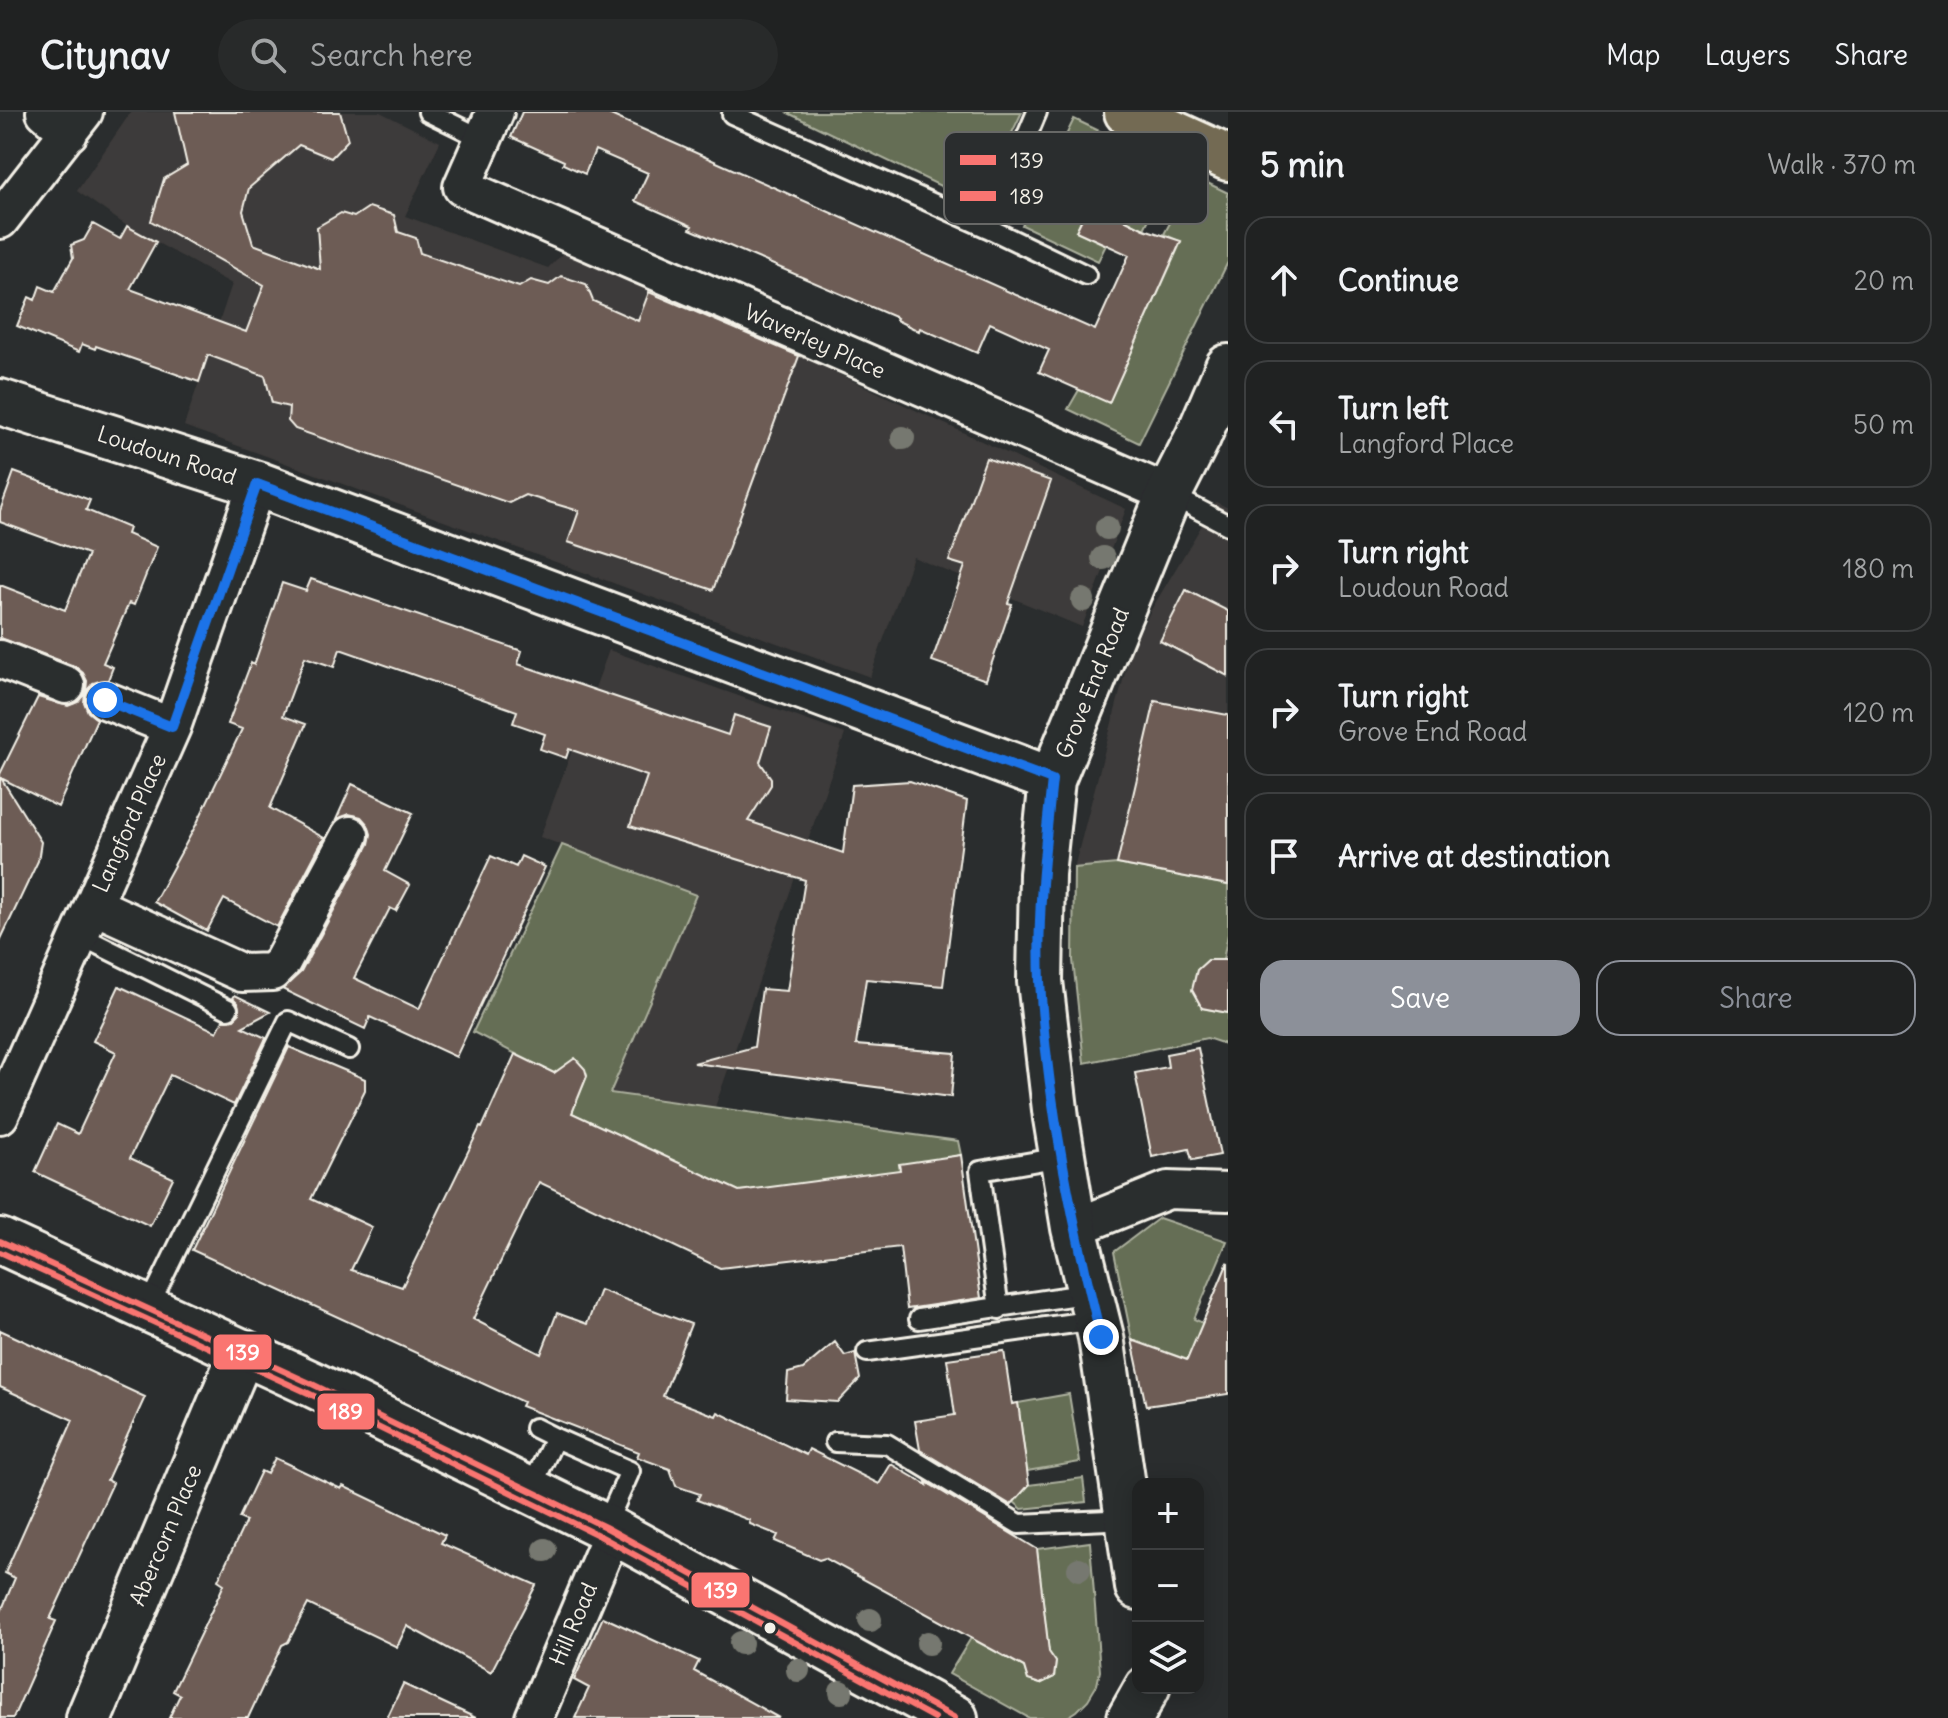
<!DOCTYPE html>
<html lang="en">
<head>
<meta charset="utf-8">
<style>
  body { margin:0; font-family:Delius,sans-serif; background:#282a2a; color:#f1f3f6 }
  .controls { position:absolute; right:24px; bottom:24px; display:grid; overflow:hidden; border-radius:16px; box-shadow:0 4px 20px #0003 }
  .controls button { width:72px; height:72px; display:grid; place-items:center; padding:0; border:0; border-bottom:2px solid #3d3f40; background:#202222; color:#f1f3f6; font:40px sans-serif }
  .stop { position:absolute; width:24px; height:24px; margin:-18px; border:6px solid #1a73e8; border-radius:50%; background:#fff }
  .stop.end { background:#1a73e8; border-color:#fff; box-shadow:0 2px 8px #0008 }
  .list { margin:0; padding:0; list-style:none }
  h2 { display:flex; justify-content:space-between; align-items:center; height:104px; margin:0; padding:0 32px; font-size:34px }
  h2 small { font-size:26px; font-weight:400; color:#a2a4a5 }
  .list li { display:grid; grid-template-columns:52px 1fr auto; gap:24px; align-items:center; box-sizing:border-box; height:128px; margin:0 16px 16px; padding:0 16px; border:2px solid #3d3f40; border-radius:24px }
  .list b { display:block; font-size:30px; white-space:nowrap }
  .list p { margin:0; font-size:26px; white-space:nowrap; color:#a2a4a5 }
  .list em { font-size:26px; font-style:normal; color:#a2a4a5 }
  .actions { display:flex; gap:16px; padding:24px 32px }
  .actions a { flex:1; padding:18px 0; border:2px solid #8c9099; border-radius:24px; text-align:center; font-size:28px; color:#8c9099 }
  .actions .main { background:#8c9099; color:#fff }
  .icon { flex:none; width:44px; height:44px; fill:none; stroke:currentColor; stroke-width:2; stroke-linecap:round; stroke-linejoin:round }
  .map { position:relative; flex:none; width:1228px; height:1606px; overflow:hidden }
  header { display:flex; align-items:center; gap:48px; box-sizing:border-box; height:112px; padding:0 40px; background:#202222; border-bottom:2px solid #3d3f40 }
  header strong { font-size:38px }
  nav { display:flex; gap:44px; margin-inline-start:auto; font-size:28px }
  .search { width:560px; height:72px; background:#282a2a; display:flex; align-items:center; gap:20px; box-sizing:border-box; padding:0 28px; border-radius:44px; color:#a2a4a5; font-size:30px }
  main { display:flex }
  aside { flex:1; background:#202222 }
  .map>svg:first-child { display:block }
  .built { fill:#3e3b3a }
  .green { fill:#656e54; stroke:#acb09e; stroke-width:2 }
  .building { fill:#6d5c55; stroke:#f4f1e8; stroke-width:2 }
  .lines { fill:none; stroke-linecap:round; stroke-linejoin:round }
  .lane-casing { stroke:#f4f1e8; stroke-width:24 }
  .street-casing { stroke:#f4f1e8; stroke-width:42 }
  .secondary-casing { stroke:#f4f1e8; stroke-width:50 }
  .highway-casing { stroke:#f4f1e8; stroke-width:50 }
  .lane { stroke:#2a2d2e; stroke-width:18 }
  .street { stroke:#2a2d2e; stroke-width:36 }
  .secondary { stroke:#2a2d2e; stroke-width:44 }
  .highway { stroke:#736b52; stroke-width:44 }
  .bus-1-casing { stroke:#2a2d2e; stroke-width:12 }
  .bus-2-casing { stroke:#2a2d2e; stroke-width:12 }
  .bus-1 { stroke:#fa7571; stroke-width:6 }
  .bus-2 { stroke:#fa7571; stroke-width:6 }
  .tree { fill:#76786f }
  .route { stroke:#1a73e8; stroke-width:10 }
  .bus-dot { fill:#f4f1e8; stroke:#2a2d2e; stroke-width:3 }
  .labels { text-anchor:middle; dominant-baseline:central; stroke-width:6; stroke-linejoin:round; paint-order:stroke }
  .street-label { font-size:22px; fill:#f4f1e8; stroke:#2a2d2e }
  .key { fill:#2a2d2e; stroke:#676866; stroke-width:2 }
  .key-label { font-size:22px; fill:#f4f1e8 }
  .line-badge { stroke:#2a2d2e; stroke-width:3 }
  .badge-label { font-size:22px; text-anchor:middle; font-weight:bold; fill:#fff }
</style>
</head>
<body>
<header>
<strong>Citynav</strong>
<div class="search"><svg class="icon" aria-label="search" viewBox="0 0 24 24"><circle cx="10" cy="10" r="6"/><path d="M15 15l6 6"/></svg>Search here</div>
<nav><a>Map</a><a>Layers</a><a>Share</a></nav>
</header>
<main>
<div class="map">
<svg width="1228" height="1606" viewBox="0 0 1228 1606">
  <rect width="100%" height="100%" fill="#2a2d2e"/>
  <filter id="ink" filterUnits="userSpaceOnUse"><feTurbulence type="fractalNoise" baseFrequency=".0125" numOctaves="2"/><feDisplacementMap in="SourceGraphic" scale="16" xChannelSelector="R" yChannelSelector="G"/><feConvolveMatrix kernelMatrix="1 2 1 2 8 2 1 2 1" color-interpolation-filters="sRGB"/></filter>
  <g filter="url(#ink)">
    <!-- built -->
    <path class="built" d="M131,0h249l60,30 -35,74 143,52 16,-16 236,104 326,153 -44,118 -169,-70 -43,120 -686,-251 48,-142 -105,-58 -50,-35z
      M1216,390l12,6v537l-21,-7 -123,25 -11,-103 1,-92 57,-218 20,-40z
      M609,538l236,84 -130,373 -105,-14 86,-198 -156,-58z"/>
    <!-- green -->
    <path class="green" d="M786,0h236l-44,92z
      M1074,7l101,48 -31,62 -55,-27 -13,29 30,14 -8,16 -76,-36z
      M1195,65l33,16v69l-89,181 -71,-34 11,-19 30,12 72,-160 -17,-8z
      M562,733l134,50 -86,198 348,48 3,14 -60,19 -162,17 -167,-78 15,-37 -8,-13 -20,13 -86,-44z
      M1117,752l111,21v49l-5,26h-15l-11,10 -5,20 10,18 26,5v32l-21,-7 -123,25 -11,-103 1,-92z
      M1159,1106l68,23 -33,78 34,16 -1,39 -95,-34 -18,-88z
      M1069,1282l11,68 -53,9 -9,-68z
      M1083,1366l3,24 -64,7 -8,-7 15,-17z
      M1090,1430l10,129 -3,14 -9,15 -11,11 -11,7h-37l-80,-44 22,-36 53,29 4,13 12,4 14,-7 2,-15 -7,-10 -12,-103z"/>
    <!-- building -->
    <path class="building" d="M175,0h165l8,28 -17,18 -32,-13 -50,43 -6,23 10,33 67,25 -3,-42 24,-14 13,4 15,-10 25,8 4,17 18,6 4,15 99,34 12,-7 18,5 12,-9 25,8 7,17 45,20 11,-29 150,64 -86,234 -145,-48 11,-31 -54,-16 -16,8 -214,-74 -7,-8 1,-14 -17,-4 -7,-27 -57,-21 -9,27 -103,-36 -1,3 -13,-5 -3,8 -62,-26 12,-29 6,3 5,-14 14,6 19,-34 -2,-13 13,-5 9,-16 27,15 7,-13 29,16 -26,47 116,43 18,-47 -113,-64 13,-42 23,-14z
      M522,0h82l491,218 34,-75 -53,-24 14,-29 54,27 37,12 -72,162 -70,-31 10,-22 -59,-27 -13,30 -57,-25 -1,3 -23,-11 1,-2 -207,-89 2,-3 -57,-25 13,-28 -53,-23 -10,24 -22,-10 1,-3 -53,-24z
      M986,346l65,23 -43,122 4,1 -26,76 -54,-19 33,-95 -16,-5z
      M14,360l76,28 -4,10 43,18 -2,6 30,13 -23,58 -5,-2 -26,60 10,4 -5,13 -15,3 -7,9 1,-11 -4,-8 -9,-7 -74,-28v-53l65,25 23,-56 -88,-32v-11z
      M311,467l211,72 -4,13 210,71 6,-20 37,12 -11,35 11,16v7l-23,36 95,32 9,-68 58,-4 57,20 -24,185 -77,-7 -10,66 99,8 -4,44 -257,-34 60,-16 8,-58 25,2 18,-111 -175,-54 17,-50 -78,-27 -3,9 -26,-9 5,-15 -32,-11 4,-12 -177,-62 -6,18 -29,-10 -22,59 23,8 -36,84 54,30 -47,89 -53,-28 -17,32 -53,-29 42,-77 46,-96 -14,-5 23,-61 3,2 28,-82 24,8z
      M1186,478l42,21v65l-68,-35z
      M85,581l-1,9 4,10 9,7 -39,88 -57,-29 40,64 -3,19 -38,80v-167l38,-77 30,9 10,-4z
      M1155,589l73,14v170l-111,-21z
      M352,672l61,29 -28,58 25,14 -14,26 -6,-3 -36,70 65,31 72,-153 25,11 5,-11 24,11 -89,190 -86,-40 -5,12 -83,-40 19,-17 68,-128 2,-10 -3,-9 -7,-8 -12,-3 -14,8z
      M1208,848h20v53l-26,-5 -10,-18 5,-20z
      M119,874l98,46 6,-12 11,-1 5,-5 -1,-11 -5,-5 2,-3 35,17 -28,15 24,11 -32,67 -64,-30 -40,83 43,20 -23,48 -115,-54 22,-48 21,10 38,-82 -23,-11z
      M289,935l76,32v11l-54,109 61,28 -21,43 51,17 78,-160 2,1 33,-74 39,19 21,-15 10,11 2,7 -15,37 167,78 161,-21 -1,-6 62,-9 20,143 -74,11 -7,-62 -180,21 -181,-86 -66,137 68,35 16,-41 30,11 13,-34 91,34 -28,72 53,20 2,-4 88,43 3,-6 70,35 12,-20 36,21 -1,-3 111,67 12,103 7,10 -2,15 -14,7 -12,-4 -4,-13 -199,-109 -6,2 -44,-19 3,-6 -28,-11 -1,-4 -52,-20 3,-6 -24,-8 -6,-17 -33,-12 2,-5 -118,-46 2,-4 -331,-152z
      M1198,936l22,107 -28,5 -3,-11 -37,8 -17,-84 33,-6 -2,-13z
      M1228,1150v132l-82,12 -14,-66 55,20z
      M0,1218l145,67 -38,83 6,3 -63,136 6,2 -43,97h-13v-104l15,-36 -10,-5 68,-153 -73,-33z
      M835,1230l10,14 10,-3 5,26 -22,23 -52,-3 2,-26 15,-4z
      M1004,1239l8,53 6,-1 11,82 -18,20 -91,-55 -5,-29 40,-6 -8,-56z
      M275,1346l66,31 2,-3 102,49 -4,8 95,42 -45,87 -84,-46 -10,21 -89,-43 -20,38 -6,3 -34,73h-79l11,-23 -7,-4 47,-98 4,-9 -6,-4 28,-59 -7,-3 22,-47 6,3z
      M603,1505l96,44 -5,10 85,47h-204l14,-30 -15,-8z
      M403,1572l73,34h-89z"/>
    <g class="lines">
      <!-- lane casing -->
      <g class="lane-casing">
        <path id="lane" d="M428,0l55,27
          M733,0l-1,2 256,114 49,-116
          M988,116l98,47
          M1169,382l59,31
          M79,823l149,74
          M148,1196l140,-287 61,28
          M999,1197l-19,-138 81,-14
          M919,1207l171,-26
          M867,1240l229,-32
          M535,1316l20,10
          M835,1330l52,2 132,80 111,-5
          M530,1378l25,-52 75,33 -25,56"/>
      </g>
      <!-- street casing -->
      <g class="street-casing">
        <path id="street" d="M45,0l24,21
          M495,0l-33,75 707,307
          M0,108l84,-108
          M0,547l66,26
          M105,588l67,27
          M93,793l149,68 30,-1 10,-10 68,-127
          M0,1003l172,-388 85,-243
          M1074,1116l94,-38 60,2
          M534,1606l79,-187"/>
      </g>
      <!-- secondary casing -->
      <g class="secondary-casing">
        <path id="secondary" d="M0,290l257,82 795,296
          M0,1129l312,143 293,143 350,191
          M1138,1475l-37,-250 -27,-109 -18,-110 -16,-137 2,-107 10,-94 117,-286 29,-57 30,-70
          M89,1606l153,-366
          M1130,1606l17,-30"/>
      </g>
      <!-- highway casing -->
      <g class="highway-casing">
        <path id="highway" d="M1127,0l101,46"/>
      </g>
      <!-- lane -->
      <use href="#lane" class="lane"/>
      <!-- street -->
      <use href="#street" class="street"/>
      <!-- secondary -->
      <use href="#secondary" class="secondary"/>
      <!-- highway -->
      <use href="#highway" class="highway"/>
      <!-- bus-1 casing -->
      <g class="bus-1-casing">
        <path id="bus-1" d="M0,1129l312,143 293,143 350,191"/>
      </g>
      <!-- bus-2 casing -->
      <g class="bus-2-casing">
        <path id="bus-2" d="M0,1140l308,141 292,143 334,182"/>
      </g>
      <!-- bus-1 -->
      <use href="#bus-1" class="bus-1"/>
      <!-- bus-2 -->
      <use href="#bus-2" class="bus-2"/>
    </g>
    <!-- trees -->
    <g class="tree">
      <circle cx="903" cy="326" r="12"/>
      <circle cx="1107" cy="416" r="12"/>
      <circle cx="1103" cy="446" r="12"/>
      <circle cx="1083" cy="488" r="12"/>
      <circle cx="545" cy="1438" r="12"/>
      <circle cx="1079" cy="1457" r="12"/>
      <circle cx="870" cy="1508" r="12"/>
      <circle cx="741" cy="1531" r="12"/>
      <circle cx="928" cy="1531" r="12"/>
      <circle cx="798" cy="1558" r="12"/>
      <circle cx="841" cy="1580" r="12"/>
    </g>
  </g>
  <g class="lines" filter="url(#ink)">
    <!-- route -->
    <path class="route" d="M105,588l67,27 85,-243 795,296c-7,67 -15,134 -12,201 7,121 32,240 61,356"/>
  </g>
  <!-- markers -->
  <circle class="bus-dot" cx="770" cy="1516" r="7"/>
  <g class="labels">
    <!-- street labels -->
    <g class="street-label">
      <text transform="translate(815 229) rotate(24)">Waverley Place</text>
      <text transform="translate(167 343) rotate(18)">Loudoun Road</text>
      <text transform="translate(1092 571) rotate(-68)">Grove End Road</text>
      <text transform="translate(129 711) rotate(-66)">Langford Place</text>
      <text transform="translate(165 1423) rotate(-67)">Abercorn Place</text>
      <text transform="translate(573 1512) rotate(-67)">Hill Road</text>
    </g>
  </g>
  <!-- legend -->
  <rect x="944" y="20" width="264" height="92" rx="12" class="key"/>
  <rect x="960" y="43" width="36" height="10" fill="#fa7571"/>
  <rect x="960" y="79" width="36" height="10" fill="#fa7571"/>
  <g class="key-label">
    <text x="1010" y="56">139</text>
    <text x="1010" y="92">189</text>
  </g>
  <g class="line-badge">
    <rect x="212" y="1221" width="61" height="38" rx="8" fill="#fa7571"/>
    <rect x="316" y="1280" width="60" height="39" rx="8" fill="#fa7571"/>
    <rect x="690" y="1459" width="61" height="38" rx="8" fill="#fa7571"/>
  </g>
  <g class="badge-label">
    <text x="243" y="1248">139</text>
    <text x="346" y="1307">189</text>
    <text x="721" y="1486">139</text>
  </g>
</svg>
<div class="controls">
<button>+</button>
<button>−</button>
<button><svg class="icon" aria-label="layers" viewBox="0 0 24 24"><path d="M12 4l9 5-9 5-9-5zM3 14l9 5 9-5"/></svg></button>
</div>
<div class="stop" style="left:105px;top:588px"></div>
<div class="stop end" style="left:1101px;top:1225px"></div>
</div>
<aside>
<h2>5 min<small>Walk · 370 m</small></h2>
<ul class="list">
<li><svg class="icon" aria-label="ahead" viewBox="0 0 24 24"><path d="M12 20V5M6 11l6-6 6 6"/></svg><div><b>Continue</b></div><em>20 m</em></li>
<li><svg class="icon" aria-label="left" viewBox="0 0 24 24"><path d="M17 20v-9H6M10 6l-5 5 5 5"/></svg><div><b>Turn left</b><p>Langford Place</p></div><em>50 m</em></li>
<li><svg class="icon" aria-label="right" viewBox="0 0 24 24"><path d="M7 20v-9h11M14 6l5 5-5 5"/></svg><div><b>Turn right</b><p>Loudoun Road</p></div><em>180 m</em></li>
<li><svg class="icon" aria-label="right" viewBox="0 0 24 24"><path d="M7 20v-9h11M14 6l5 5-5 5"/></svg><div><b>Turn right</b><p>Grove End Road</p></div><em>120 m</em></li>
<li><svg class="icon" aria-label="arrive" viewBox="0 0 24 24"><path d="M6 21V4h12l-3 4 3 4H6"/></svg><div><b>Arrive at destination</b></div></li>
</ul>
<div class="actions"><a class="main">Save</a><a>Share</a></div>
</aside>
</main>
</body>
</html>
